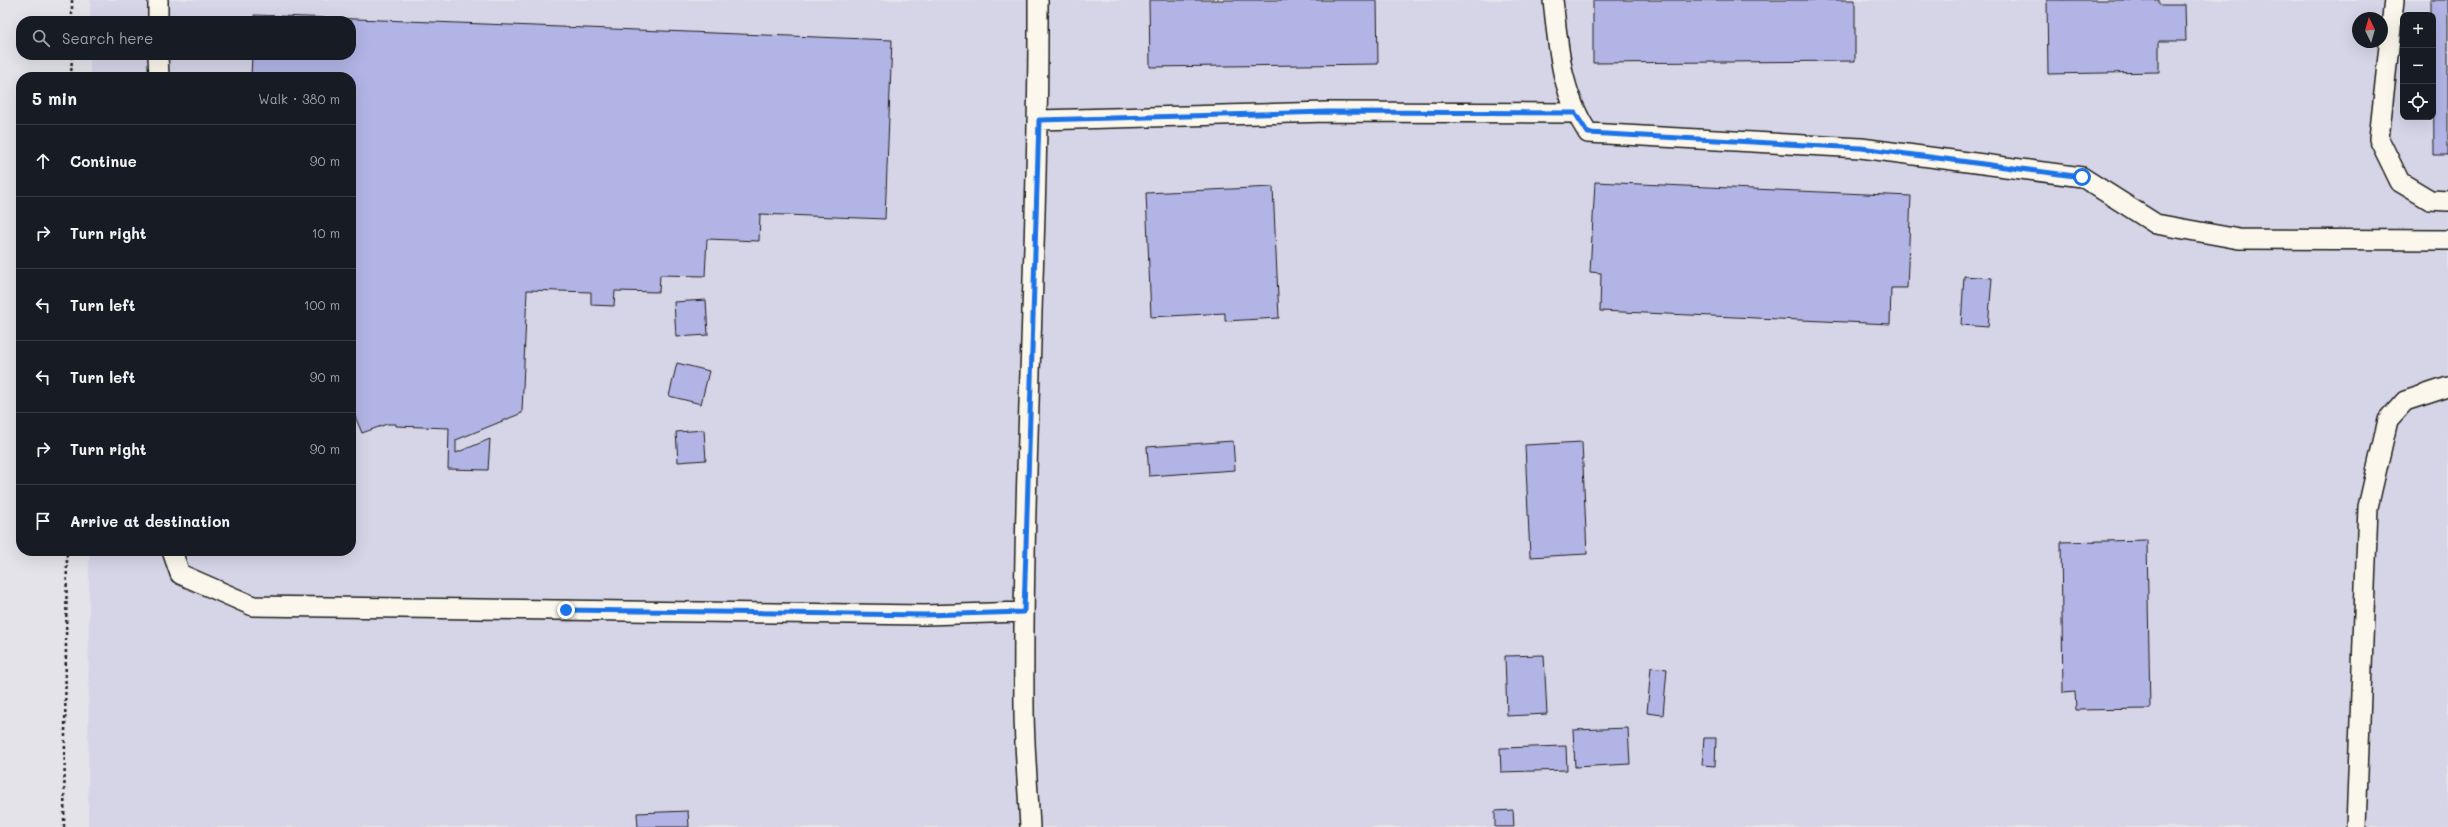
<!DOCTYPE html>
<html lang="en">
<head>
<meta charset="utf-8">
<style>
  body { margin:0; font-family:Mali,sans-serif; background:#242831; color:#f1f3f6 }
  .controls { position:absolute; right:12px; top:12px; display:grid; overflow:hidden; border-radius:8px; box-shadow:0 4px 16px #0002 }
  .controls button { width:36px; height:36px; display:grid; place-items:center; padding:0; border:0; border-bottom:1px solid #363941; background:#171b24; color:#f1f3f6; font:20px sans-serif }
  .compass { position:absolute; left:2352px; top:12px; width:36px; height:36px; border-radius:50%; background:#171b24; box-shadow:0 4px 16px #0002; rotate:355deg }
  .stop { position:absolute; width:12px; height:12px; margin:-9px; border:3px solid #1a73e8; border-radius:50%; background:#fff }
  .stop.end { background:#1a73e8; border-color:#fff; box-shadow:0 1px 4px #0008 }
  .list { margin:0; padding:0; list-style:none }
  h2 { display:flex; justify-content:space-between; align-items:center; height:52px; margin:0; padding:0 16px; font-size:17px }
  h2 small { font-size:13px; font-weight:400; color:#9ea1a6 }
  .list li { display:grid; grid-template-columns:26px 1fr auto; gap:12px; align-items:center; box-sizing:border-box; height:72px; padding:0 16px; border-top:1px solid #363941 }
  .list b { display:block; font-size:15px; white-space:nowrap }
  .list em { font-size:13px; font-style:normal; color:#9ea1a6 }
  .icon { flex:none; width:22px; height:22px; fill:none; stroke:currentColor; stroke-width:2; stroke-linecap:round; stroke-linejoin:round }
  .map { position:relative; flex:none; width:2448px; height:827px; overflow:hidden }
  .search { position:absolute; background:#171b24; box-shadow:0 4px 16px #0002; left:16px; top:16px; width:340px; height:44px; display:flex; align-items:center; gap:10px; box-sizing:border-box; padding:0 14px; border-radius:16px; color:#9ea1a6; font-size:15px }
  .panel { position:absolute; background:#171b24; box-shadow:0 4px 16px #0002; left:16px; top:72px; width:340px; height:484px; border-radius:16px }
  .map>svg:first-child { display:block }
  .built { fill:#d6d5e8; fill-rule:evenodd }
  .building { fill:#b2b4e5; stroke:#1c1c1c }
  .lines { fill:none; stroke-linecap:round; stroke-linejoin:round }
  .lane-casing { stroke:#1c1c1c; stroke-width:22 }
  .path { stroke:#1c1c1c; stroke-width:2.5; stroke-dasharray:3 3; stroke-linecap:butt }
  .lane { stroke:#fbf7ec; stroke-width:19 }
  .route { stroke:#1a73e8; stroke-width:5 }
</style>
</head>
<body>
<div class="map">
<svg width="2448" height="827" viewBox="0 0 2448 827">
  <rect width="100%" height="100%" fill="#e5e3ea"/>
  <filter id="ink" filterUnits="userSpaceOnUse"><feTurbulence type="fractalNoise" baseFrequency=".025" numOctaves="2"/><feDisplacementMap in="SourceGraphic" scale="8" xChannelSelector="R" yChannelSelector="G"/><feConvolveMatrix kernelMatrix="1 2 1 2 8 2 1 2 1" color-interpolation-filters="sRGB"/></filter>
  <g filter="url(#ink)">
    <!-- built -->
    <path class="built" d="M90,0h2358v827h-2360l1,-276h262v-474h-261v-22h261v-34h-261zM2403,15h30v102h-30zM2358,18h24v24h-24z"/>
    <!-- building -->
    <path class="building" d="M1149,0h228l1,64 -228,3z
      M1593,0h262v61l-262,2z
      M2047,0h112v5h26l1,36h-27v31l-111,2z
      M2430,0h18v155h-14l-1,-140h-3z
      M254,15l638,25 -7,179 -125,-5 -1,27 -52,-2 -2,37 -45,-1 -1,17 -44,-1 -1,15 -23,-1v-13l-64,-2 -5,123 -66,27v13l34,-14 -2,31 -40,-1 1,-41 -53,-2v-2h-9l-25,9 -11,-26v-330h-100l1,-22h99v-34h-97z
      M1595,182l316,14 -4,92h-16l-1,36 -290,-13 1,-38 -11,-1z
      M1273,187l6,131 -54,3v-8l-74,4 -5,-124z
      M1964,276l28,2 -4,49 -27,-2z
      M706,300l2,35 -32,2 -2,-35z
      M677,363l32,8 -8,33 -32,-8z
      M704,430l2,30 -28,2 -2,-30z
      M1233,441l2,29 -86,6 -2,-29z
      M1582,442l5,112 -57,3 -5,-112z
      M2147,540l3,169 -74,1 -1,-18 -12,1 -2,-151z
      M1544,655l3,59 -40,2 -2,-60z
      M1651,667l16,2 -4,46 -16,-2z
      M1628,728l2,36 -55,3 -2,-37z
      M1704,738h12l-1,28 -13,-1z
      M1566,746l1,24 -66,2 -1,-24z
      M1513,810l1,17h-19v-16z
      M688,811l1,16h-51l-1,-14z"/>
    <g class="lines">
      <!-- lane casing -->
      <g class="lane-casing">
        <path id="lane" d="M158,0v21
          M1553,0c6,50 7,90 35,133l273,15 221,29 74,47 83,15 209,1
          M2394,0l-15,139 21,43 30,18 18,1
          M158,55l1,22
          M1039,120l288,-8 248,1
          M172,551l8,23 73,32 672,9 99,-3
          M1030,827c-2,-40 -6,-80 -6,-120 -2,-236 15,-471 14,-707
          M2356,827l12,-320 20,-87 17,-19 43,-14"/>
      </g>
      <!-- path -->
      <path class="path" d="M72,21v-21
        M71,77l1,-22
        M64,827l3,-276"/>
      <!-- lane -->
      <use href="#lane" class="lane"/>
    </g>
  </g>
  <g class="lines" filter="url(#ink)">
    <!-- route -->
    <path class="route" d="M566,610l359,5 99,-3 15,-492 288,-8 248,1 13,20 273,15 221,29"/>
  </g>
</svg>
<div class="controls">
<button>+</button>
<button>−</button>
<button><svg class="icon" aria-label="locate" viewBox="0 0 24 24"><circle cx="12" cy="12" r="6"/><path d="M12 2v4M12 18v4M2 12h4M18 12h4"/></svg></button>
</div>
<svg class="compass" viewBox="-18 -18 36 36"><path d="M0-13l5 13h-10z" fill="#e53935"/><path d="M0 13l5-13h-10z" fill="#9ea1a6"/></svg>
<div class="stop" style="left:2082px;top:177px"></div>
<div class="stop end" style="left:566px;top:610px"></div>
<div class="search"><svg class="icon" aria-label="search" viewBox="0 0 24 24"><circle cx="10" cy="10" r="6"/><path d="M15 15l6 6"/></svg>Search here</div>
<section class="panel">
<h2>5 min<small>Walk · 380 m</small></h2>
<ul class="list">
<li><svg class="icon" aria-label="ahead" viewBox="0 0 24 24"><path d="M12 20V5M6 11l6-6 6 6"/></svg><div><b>Continue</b></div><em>90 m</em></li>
<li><svg class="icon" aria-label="right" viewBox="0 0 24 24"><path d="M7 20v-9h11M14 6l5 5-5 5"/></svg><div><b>Turn right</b></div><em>10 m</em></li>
<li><svg class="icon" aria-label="left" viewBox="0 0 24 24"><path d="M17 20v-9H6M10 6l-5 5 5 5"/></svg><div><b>Turn left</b></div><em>100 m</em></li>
<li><svg class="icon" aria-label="left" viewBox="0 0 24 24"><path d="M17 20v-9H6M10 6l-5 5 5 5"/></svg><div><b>Turn left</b></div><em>90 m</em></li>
<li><svg class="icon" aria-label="right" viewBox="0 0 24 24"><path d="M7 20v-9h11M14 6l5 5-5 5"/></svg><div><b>Turn right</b></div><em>90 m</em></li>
<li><svg class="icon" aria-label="arrive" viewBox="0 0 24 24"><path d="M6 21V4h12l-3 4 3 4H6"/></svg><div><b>Arrive at destination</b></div></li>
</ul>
</section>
</div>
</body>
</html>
